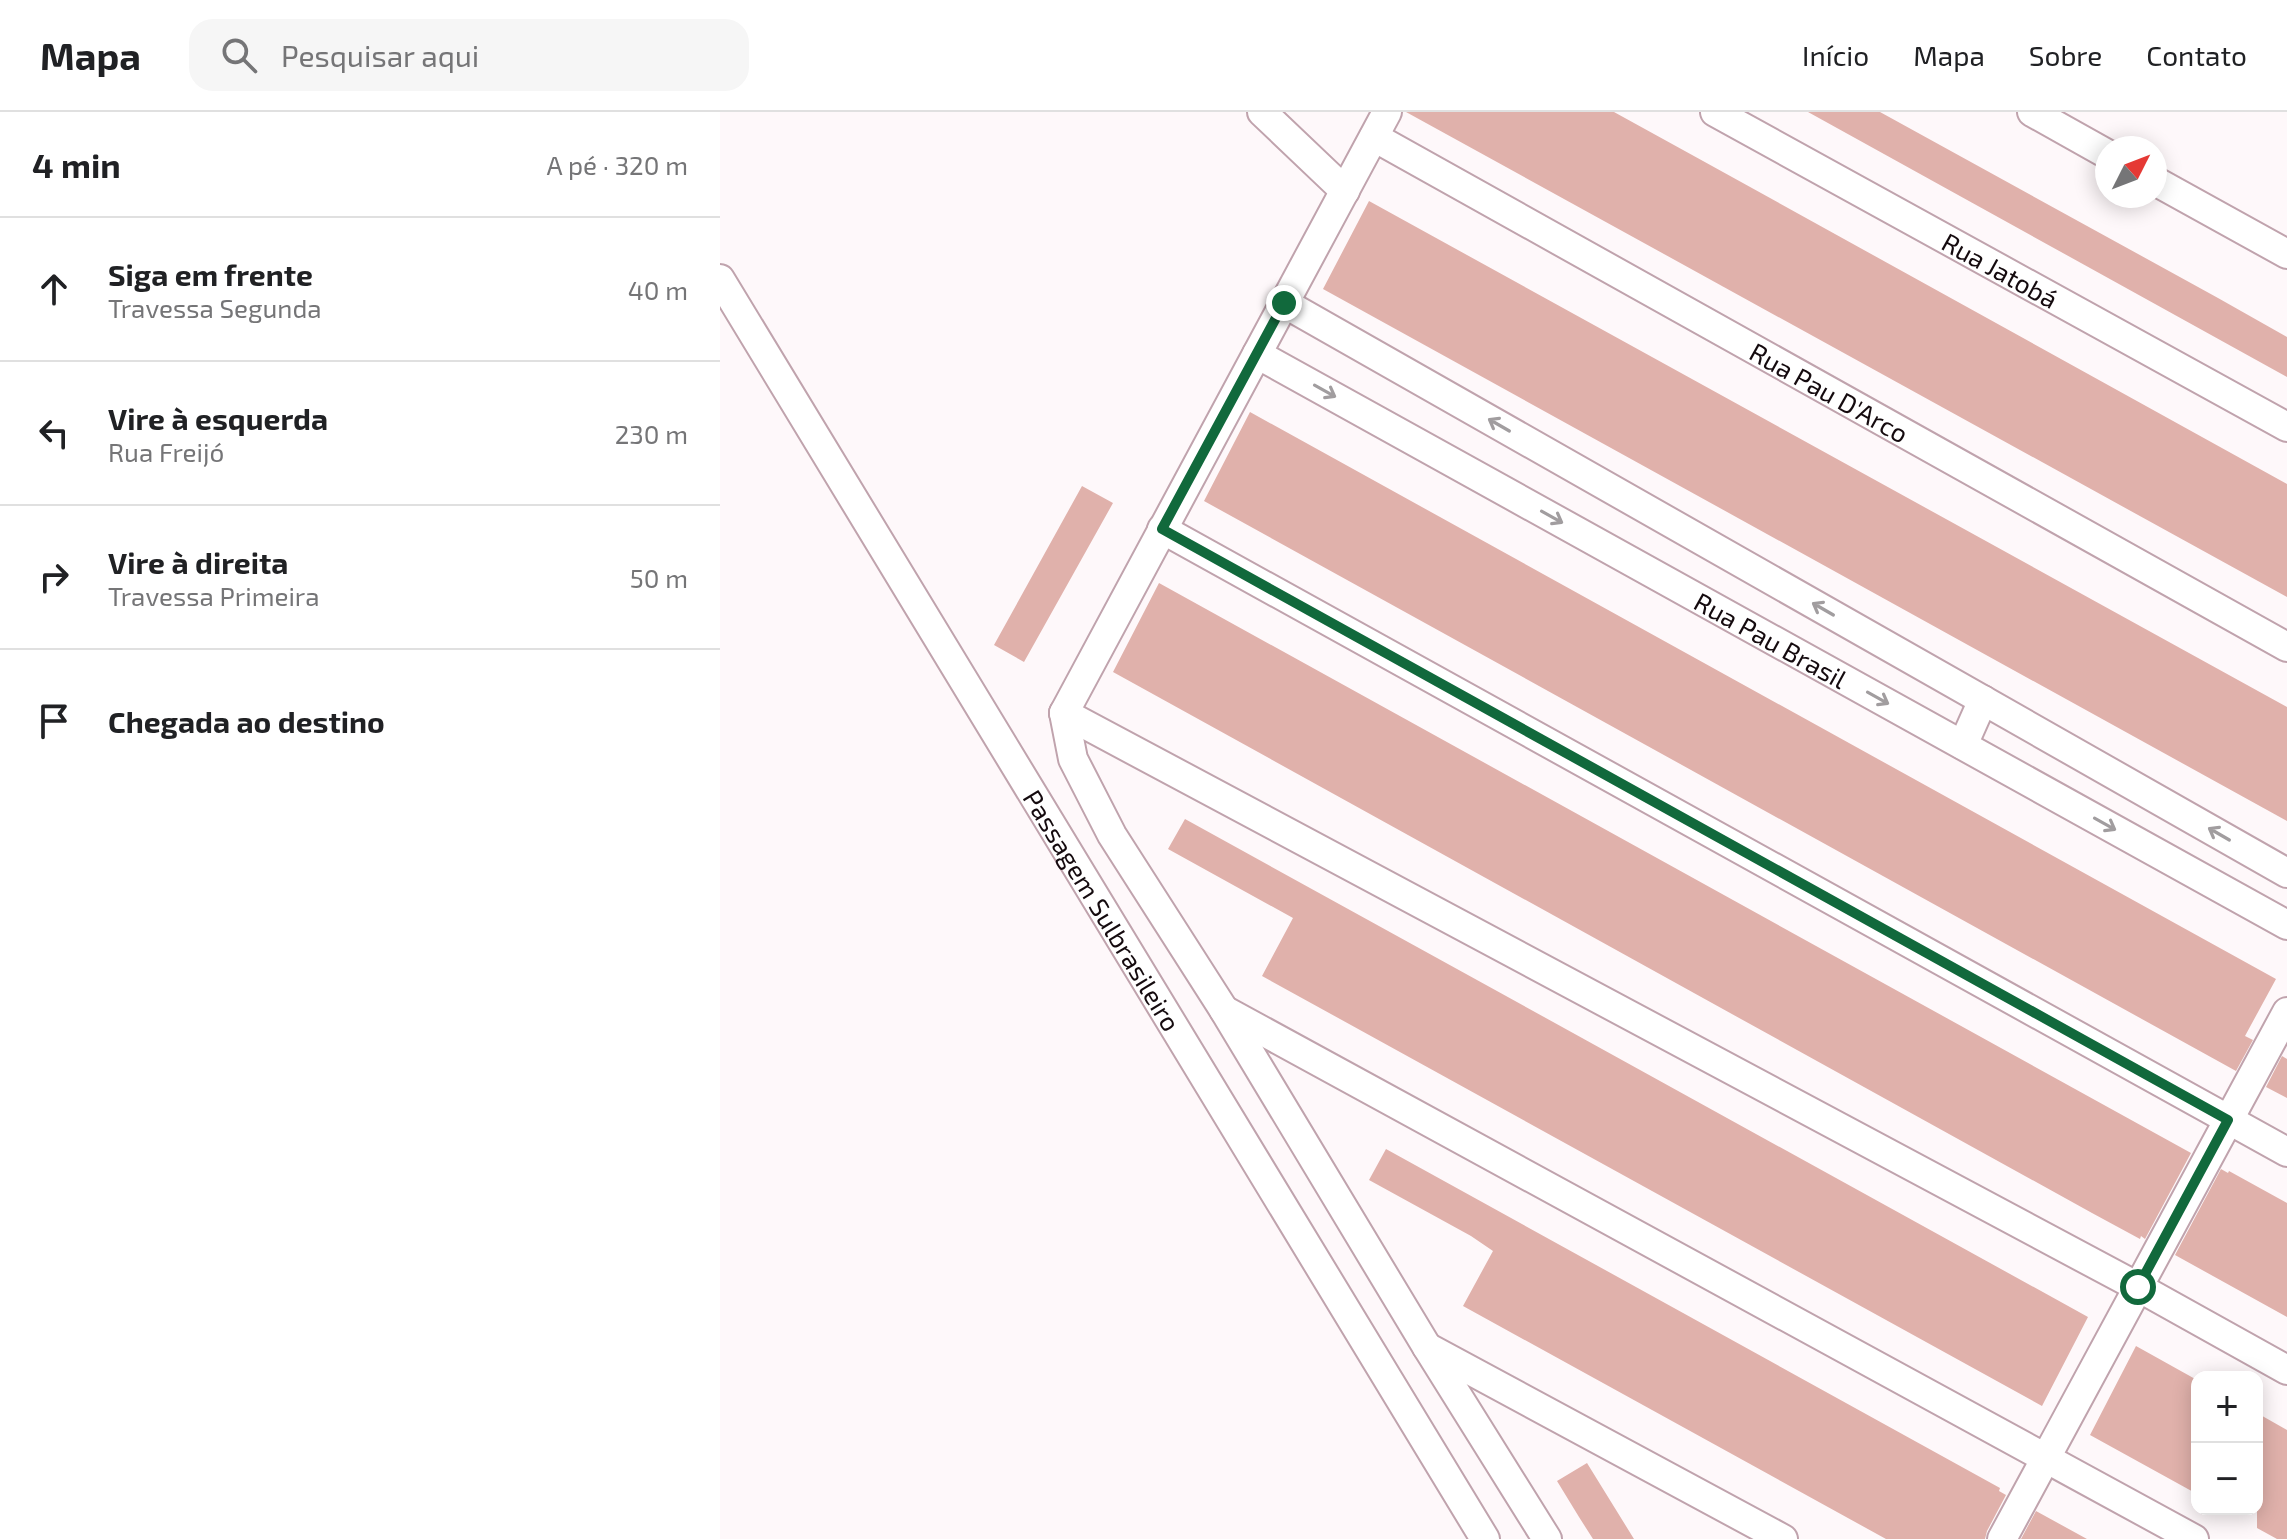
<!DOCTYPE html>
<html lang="pt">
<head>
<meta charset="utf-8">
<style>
  body { margin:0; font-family:"Exo 2",sans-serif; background:#f6f6f6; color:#202124 }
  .controls { position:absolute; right:24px; bottom:24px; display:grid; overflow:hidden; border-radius:16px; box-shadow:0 4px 20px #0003 }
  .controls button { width:72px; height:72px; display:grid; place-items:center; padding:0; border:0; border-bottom:2px solid #e0e0e0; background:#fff; color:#202124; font:40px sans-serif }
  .compass { position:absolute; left:1375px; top:24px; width:72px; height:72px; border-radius:50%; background:#fff; box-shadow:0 4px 20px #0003; rotate:48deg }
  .stop { position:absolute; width:24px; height:24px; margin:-18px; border:6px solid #11693c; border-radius:50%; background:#fff }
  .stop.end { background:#11693c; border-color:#fff; box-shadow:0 2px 8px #0008 }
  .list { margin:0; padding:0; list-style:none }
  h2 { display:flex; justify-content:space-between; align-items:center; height:104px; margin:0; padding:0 32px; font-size:34px }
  h2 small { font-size:26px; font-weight:400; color:#757577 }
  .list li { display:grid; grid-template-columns:52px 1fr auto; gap:24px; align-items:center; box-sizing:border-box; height:144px; padding:0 32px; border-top:2px solid #e0e0e0 }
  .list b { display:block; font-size:30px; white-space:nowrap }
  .list p { margin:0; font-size:26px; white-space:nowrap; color:#757577 }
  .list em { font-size:26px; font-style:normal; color:#757577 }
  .icon { flex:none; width:44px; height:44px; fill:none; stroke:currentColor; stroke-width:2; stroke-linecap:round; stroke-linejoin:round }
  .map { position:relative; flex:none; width:1567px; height:1427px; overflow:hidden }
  header { display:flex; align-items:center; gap:48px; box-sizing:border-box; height:112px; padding:0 40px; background:#fff; border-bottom:2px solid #e0e0e0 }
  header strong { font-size:38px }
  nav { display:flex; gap:44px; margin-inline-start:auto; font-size:28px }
  .search { width:560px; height:72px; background:#f6f6f6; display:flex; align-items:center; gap:20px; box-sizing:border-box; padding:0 28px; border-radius:24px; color:#757577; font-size:30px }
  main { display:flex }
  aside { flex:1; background:#fff }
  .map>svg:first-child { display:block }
  .building { fill:#e0b1ab }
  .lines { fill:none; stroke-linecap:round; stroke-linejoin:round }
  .minor-casing { stroke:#c0a3ad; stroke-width:32 }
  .minor { stroke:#fff; stroke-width:28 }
  .oneway { stroke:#a19d9f }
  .route { stroke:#11693c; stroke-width:10 }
  .labels { text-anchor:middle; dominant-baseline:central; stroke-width:6; stroke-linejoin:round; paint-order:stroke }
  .street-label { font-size:26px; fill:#140a0e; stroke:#fef8fa }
</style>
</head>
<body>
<header>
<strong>Mapa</strong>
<div class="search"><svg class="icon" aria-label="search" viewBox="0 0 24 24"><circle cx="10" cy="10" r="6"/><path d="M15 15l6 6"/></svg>Pesquisar aqui</div>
<nav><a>Início</a><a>Mapa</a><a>Sobre</a><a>Contato</a></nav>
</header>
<main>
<aside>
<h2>4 min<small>A pé · 320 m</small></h2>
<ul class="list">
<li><svg class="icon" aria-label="ahead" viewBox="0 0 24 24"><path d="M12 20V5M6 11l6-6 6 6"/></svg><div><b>Siga em frente</b><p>Travessa Segunda</p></div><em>40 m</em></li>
<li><svg class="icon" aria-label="left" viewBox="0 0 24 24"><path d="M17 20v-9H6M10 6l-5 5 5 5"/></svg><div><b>Vire à esquerda</b><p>Rua Freijó</p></div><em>230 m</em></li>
<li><svg class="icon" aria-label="right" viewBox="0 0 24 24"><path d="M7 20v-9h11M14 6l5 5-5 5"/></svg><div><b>Vire à direita</b><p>Travessa Primeira</p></div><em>50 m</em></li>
<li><svg class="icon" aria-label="arrive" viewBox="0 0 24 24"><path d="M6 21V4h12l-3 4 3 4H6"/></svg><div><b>Chegada ao destino</b></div></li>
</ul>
</aside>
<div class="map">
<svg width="1567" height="1427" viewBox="0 0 1567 1427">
  <rect width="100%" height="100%" fill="#fef8fa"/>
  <!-- building -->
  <path class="building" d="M686,0h208l89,49 584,323v113z
    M1088,0h72l338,186 69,39v40z
    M649,89l918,506v114l-964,-532z
    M530,300l1026,567 -31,57 8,4 -17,31 -1032,-570z
    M362,374l31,17 -89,159 -30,-17z
    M439,471l1032,570 -46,86 -4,-3 -1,3 -48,-26 -979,-541z
    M465,707l903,498 -46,89 -780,-430 31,-58 -125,-69z
    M1562,944l5,3v39l-21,-11z
    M666,1037l614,339 -1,3 7,4 -19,36 -2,8h-99l-423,-233 30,-55 -22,-15 -102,-56z
    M1501,1057l7,4 1,-2 58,32v114l-112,-62z
    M1416,1234l61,34v114l-107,-59z
    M1537,1301l30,17v109h-10l-20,-11z
    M867,1351l47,76h-41l-14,-22 -22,-36z
    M1316,1399l51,28h-66z"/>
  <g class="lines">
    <!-- minor casing -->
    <g class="minor-casing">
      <g id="minor">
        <path d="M542,0l83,79"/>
        <path id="s1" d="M995,0l572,315"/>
        <path d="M1312,0l75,42"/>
        <path id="s2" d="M654,25l913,510"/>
        <path d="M1435,69l132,73"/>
        <path id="s3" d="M0,167l765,1260"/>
        <path d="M564,191l1003,570"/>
        <path id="s4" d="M537,242l1030,571"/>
        <path d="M442,417l1125,623"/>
        <path d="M344,601l1074,574 149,83"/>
        <path d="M344,601l9,46 39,76 112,175 203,337 120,192"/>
        <path d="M344,601l323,-601"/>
        <path d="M1243,633l20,-45"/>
        <path d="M504,898l970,529"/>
        <path d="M707,1235l356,192"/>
        <path d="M1282,1427l285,-527"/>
      </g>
    </g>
    <!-- minor -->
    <use href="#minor" class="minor"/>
  </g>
  <!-- one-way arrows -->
  <defs><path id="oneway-shaft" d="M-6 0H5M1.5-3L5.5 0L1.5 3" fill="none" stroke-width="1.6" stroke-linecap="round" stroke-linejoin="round" transform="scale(2)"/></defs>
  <g class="oneway">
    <use href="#oneway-shaft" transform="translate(605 279) rotate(29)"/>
    <use href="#oneway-shaft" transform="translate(779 313) rotate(-150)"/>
    <use href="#oneway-shaft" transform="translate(832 405) rotate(29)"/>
    <use href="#oneway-shaft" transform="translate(1103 497) rotate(-150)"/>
    <use href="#oneway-shaft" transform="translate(1158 586) rotate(29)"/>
    <use href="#oneway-shaft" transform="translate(1385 712) rotate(29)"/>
    <use href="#oneway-shaft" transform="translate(1499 722) rotate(-150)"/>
  </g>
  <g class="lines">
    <!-- route -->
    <path class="route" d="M564,191l-122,226 1066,591 -90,167"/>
  </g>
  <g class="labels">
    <!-- street labels -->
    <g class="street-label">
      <text stroke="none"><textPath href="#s1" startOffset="326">Rua Jatobá</textPath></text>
      <text stroke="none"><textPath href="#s2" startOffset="522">Rua Pau D'Arco</textPath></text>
      <text stroke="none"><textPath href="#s4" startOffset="588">Rua Pau Brasil</textPath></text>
      <text stroke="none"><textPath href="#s3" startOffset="738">Passagem Sulbrasileiro</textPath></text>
    </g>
  </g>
</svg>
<div class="controls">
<button>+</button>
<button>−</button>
</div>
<svg class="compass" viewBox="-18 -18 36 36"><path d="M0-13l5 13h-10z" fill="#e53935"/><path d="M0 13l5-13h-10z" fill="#757577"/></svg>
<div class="stop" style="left:1418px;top:1175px"></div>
<div class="stop end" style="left:564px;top:191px"></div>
</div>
</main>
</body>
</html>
